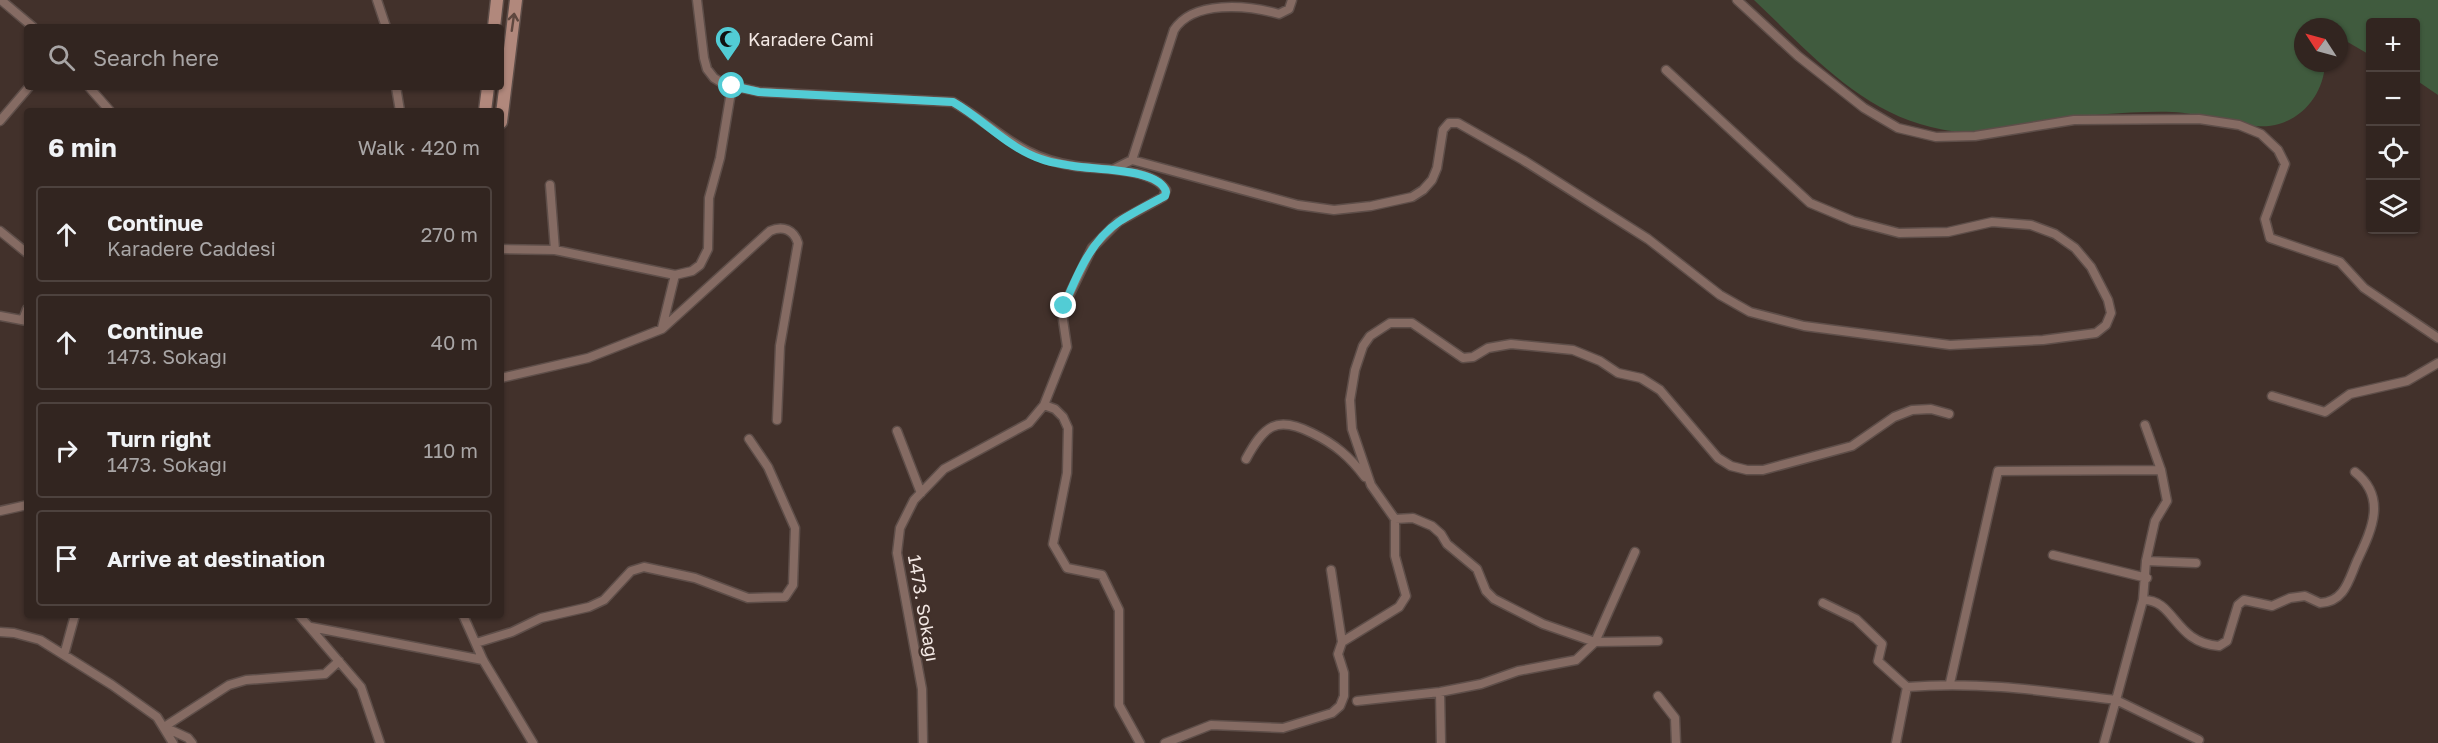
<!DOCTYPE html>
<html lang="en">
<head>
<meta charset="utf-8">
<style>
  body { margin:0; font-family:"Golos Text",sans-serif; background:#3d312d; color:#f1f3f6 }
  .controls { position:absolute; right:18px; top:18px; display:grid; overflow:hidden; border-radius:6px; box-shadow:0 2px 4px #0004 }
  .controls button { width:54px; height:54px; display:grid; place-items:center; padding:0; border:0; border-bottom:2px solid #4d423e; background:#322520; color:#f1f3f6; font:30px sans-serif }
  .compass { position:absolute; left:2294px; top:18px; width:54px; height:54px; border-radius:50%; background:#322520; box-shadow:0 2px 4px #0004; rotate:306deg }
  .stop { position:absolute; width:18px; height:18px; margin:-14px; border:4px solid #52ccd5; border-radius:50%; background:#fff }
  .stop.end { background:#52ccd5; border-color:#fff; box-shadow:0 2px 6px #0008 }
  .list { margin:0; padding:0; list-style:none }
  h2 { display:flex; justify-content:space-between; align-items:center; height:78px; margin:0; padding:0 24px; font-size:26px }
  h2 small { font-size:20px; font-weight:400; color:#a8a5a5 }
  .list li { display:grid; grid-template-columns:39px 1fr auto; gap:18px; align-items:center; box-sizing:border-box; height:96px; margin:0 12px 12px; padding:0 12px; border:2px solid #4d423e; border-radius:6px }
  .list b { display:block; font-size:22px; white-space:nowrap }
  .list p { margin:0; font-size:20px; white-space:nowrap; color:#a8a5a5 }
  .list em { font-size:20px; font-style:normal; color:#a8a5a5 }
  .icon { flex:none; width:33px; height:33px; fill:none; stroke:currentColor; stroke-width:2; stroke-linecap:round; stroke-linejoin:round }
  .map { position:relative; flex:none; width:2438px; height:743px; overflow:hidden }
  .search { position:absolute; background:#322520; box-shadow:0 2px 4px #0004; left:24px; top:24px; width:480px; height:66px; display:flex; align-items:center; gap:15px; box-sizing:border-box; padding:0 21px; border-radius:6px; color:#a8a5a5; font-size:22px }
  .panel { position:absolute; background:#322520; box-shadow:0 2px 4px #0004; left:24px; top:108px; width:480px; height:510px; border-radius:6px }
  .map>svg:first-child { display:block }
  .green { fill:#405b3e }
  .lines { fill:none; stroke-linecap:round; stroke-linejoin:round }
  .street-casing { stroke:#5e4e49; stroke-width:11 }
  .secondary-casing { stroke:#5e4e49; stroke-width:15 }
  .street { stroke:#856b63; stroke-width:8 }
  .secondary { stroke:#b1887c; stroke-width:12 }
  .oneway { stroke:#5e473f }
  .route { stroke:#52ccd5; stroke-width:8 }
  .labels { text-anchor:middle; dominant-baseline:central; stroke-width:5; stroke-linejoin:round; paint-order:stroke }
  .poi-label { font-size:18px; fill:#f3e8e4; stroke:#42312b; text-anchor:start }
  .street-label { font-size:18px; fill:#f3e8e4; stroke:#42312b }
</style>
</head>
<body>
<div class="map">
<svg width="2438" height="743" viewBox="0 0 2438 743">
  <rect width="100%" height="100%" fill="#42312b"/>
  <!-- green -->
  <path class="green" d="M1754,0h684v95l-22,-15v-58h-46v33l-31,-18v-10h-18l-5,-2v2h-13v36h22c-1,28 -19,53 -46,61 -28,9 -75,-11 -107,-12 -44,-1 -88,4 -131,9 -24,3 -55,12 -77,11 -14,0 -30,-4 -44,-8 -68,-21 -116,-77 -166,-124z"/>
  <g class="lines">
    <!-- street casing -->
    <g class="street-casing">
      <path id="street" d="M1,0l32,27
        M377,0l9,27
        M697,0l7,58 3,11 7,9 10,6 36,8 193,10c45,26 66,56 122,64 24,4 76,1 91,24l-3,7 -45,25 -26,26 -28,58 -1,14 4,27 -23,58 -15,18 -85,46 -30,31 -14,28 -3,25 25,136 1,54
        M1737,0l61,56 66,52 34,20 38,9 39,-1 99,-16 125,-1 40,6 22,9 17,16 7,14 -20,55 5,19 70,24 24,26 74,50
        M89,87l21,24
        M396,87l4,24
        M0,121l29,-34
        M1132,160l166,45 36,5 37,-4 41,-9 11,-7 9,-10 5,-12 6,-38 6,-7h9l65,37 125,79 72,56 30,17 54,14 146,19 93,-5 53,-7 10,-8 5,-12 -3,-13 -17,-33 -16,-19 -20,-14 -24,-9 -39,-3 -44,10 -49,1 -46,-12 -43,-18 -144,-133
        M1114,169l18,-9 42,-130c19,-30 73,-25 105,-16l10,-5 3,-9
        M550,185l5,65
        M0,231l27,22
        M501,249l54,1 120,25 -13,53
        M675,275l17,-4 8,-6 8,-16 1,-51 11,-40 12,-72
        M0,316l27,5
        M23,320l4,-11
        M501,378l87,-20 74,-29 108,-98c13,-6 24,-1 28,12l-18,103 -3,74
        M2272,396l53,16 25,-18 57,-13 31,-18
        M1044,405l11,4 8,8 5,11 -1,45 -14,71 14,24 35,7 17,35v95l21,38
        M897,431l24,62
        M1246,459c18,-33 30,-44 66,-26 23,11 38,24 53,44
        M0,511l27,-6
        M1395,519l18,-1 19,8 9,8 6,10 30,25 9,22 8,8 49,25 52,18 63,-1
        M2053,555l94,23
        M2146,561l50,2
        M1331,570l11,72
        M2143,600c32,-1 31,43 76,46l8,-5 11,-36 6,-5 28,6 18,-8 15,-2 15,7c25,-1 29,-24 37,-42 14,-30 31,-63 -2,-89
        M1823,603l33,16 26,25 -4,17 29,26
        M299,615l62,72 19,56
        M463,615l20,45 50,83
        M311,627l172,33
        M0,632l14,1 26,7 72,45 45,32 16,26
        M476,643l36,-11 29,-14 48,-11 15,-7 27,-29 13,-4 51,11 53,20 37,-1 8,-12 2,-57 -27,-61 -19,-28
        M64,655l11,-40
        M1950,683l48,-212 163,-1
        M1440,692l1,51
        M1658,696l17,22 1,25
        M1357,701l83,-9 41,-8 37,-13 58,-11 19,-18 40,-90
        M164,727l65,-42 17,-5 79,-6 14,-13
        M164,727l24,11 4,5
        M1165,743l46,-18 72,3 49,-15 8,-7 4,-10v-23l-6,-19 4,-12 57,-35 7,-11 -11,-40v-37l-24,-34 -19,-56 -2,-29 5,-30 8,-24 7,-10 20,-13h22l51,35 10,-1 15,-9 23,-4 62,6 27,11 18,12 23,5 19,12 58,68 13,8 16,4h16l89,-24 42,-29 18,-7 19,-1 18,5
        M1896,743l11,-56c73,-6 137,4 209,13l27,-100 3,-39 9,-40 12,-20 -6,-31 -16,-45
        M2104,743l12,-43 83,40"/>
    </g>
    <!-- secondary casing -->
    <g class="secondary-casing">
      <path id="secondary" d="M494,27l3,-27
        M485,111l3,-24
        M501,122l15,-122"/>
    </g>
    <!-- street -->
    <use href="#street" class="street"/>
    <!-- secondary -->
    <use href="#secondary" class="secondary"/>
  </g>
  <!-- one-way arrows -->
  <defs><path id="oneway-shaft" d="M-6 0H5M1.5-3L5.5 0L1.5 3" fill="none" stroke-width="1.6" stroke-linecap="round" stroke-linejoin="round" transform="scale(1.5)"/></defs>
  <use class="oneway" href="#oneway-shaft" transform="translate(513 22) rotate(-82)"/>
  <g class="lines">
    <!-- route -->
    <path class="route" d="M732,86l27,6 194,10c30,17 55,46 88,57 10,4 22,5 32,7 20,4 87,2 93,26l-1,4c-15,8 -31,16 -45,25 -29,19 -43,54 -56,85"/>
  </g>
  <!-- icons -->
  <defs>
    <g id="mosque-pin" transform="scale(1.35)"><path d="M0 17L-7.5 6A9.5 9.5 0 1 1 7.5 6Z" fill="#52ccd5" stroke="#42312b"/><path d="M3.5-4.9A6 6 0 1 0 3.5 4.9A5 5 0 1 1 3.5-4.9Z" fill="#111"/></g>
  </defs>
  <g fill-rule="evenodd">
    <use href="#mosque-pin" x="728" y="39"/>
  </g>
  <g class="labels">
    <!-- poi labels -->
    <g class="poi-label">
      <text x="748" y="39">Karadere Cami</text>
    </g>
    <!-- street labels -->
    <g class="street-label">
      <text transform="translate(924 608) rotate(80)">1473. Sokağı</text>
    </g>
  </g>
</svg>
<div class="controls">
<button>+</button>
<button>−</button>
<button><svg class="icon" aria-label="locate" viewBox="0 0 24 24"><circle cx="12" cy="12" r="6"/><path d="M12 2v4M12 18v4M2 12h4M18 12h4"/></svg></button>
<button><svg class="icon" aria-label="layers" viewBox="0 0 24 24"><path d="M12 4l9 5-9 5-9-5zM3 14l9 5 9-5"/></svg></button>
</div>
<svg class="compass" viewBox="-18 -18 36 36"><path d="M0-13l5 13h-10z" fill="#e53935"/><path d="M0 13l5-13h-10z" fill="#a8a5a5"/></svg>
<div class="stop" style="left:732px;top:86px"></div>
<div class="stop end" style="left:1064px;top:306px"></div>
<div class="search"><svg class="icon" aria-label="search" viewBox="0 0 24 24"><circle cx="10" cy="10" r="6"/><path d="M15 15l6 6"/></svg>Search here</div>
<section class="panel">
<h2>6 min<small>Walk · 420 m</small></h2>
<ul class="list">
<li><svg class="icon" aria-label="ahead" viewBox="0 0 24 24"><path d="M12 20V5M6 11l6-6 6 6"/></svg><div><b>Continue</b><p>Karadere Caddesi</p></div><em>270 m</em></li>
<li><svg class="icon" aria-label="ahead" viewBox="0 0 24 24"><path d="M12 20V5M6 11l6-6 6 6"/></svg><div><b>Continue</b><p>1473. Sokağı</p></div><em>40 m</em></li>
<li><svg class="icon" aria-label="right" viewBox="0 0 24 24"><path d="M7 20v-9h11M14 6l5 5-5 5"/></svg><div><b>Turn right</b><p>1473. Sokağı</p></div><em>110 m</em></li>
<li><svg class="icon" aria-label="arrive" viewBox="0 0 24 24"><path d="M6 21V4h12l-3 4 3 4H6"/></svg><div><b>Arrive at destination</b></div></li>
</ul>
</section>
</div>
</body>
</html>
